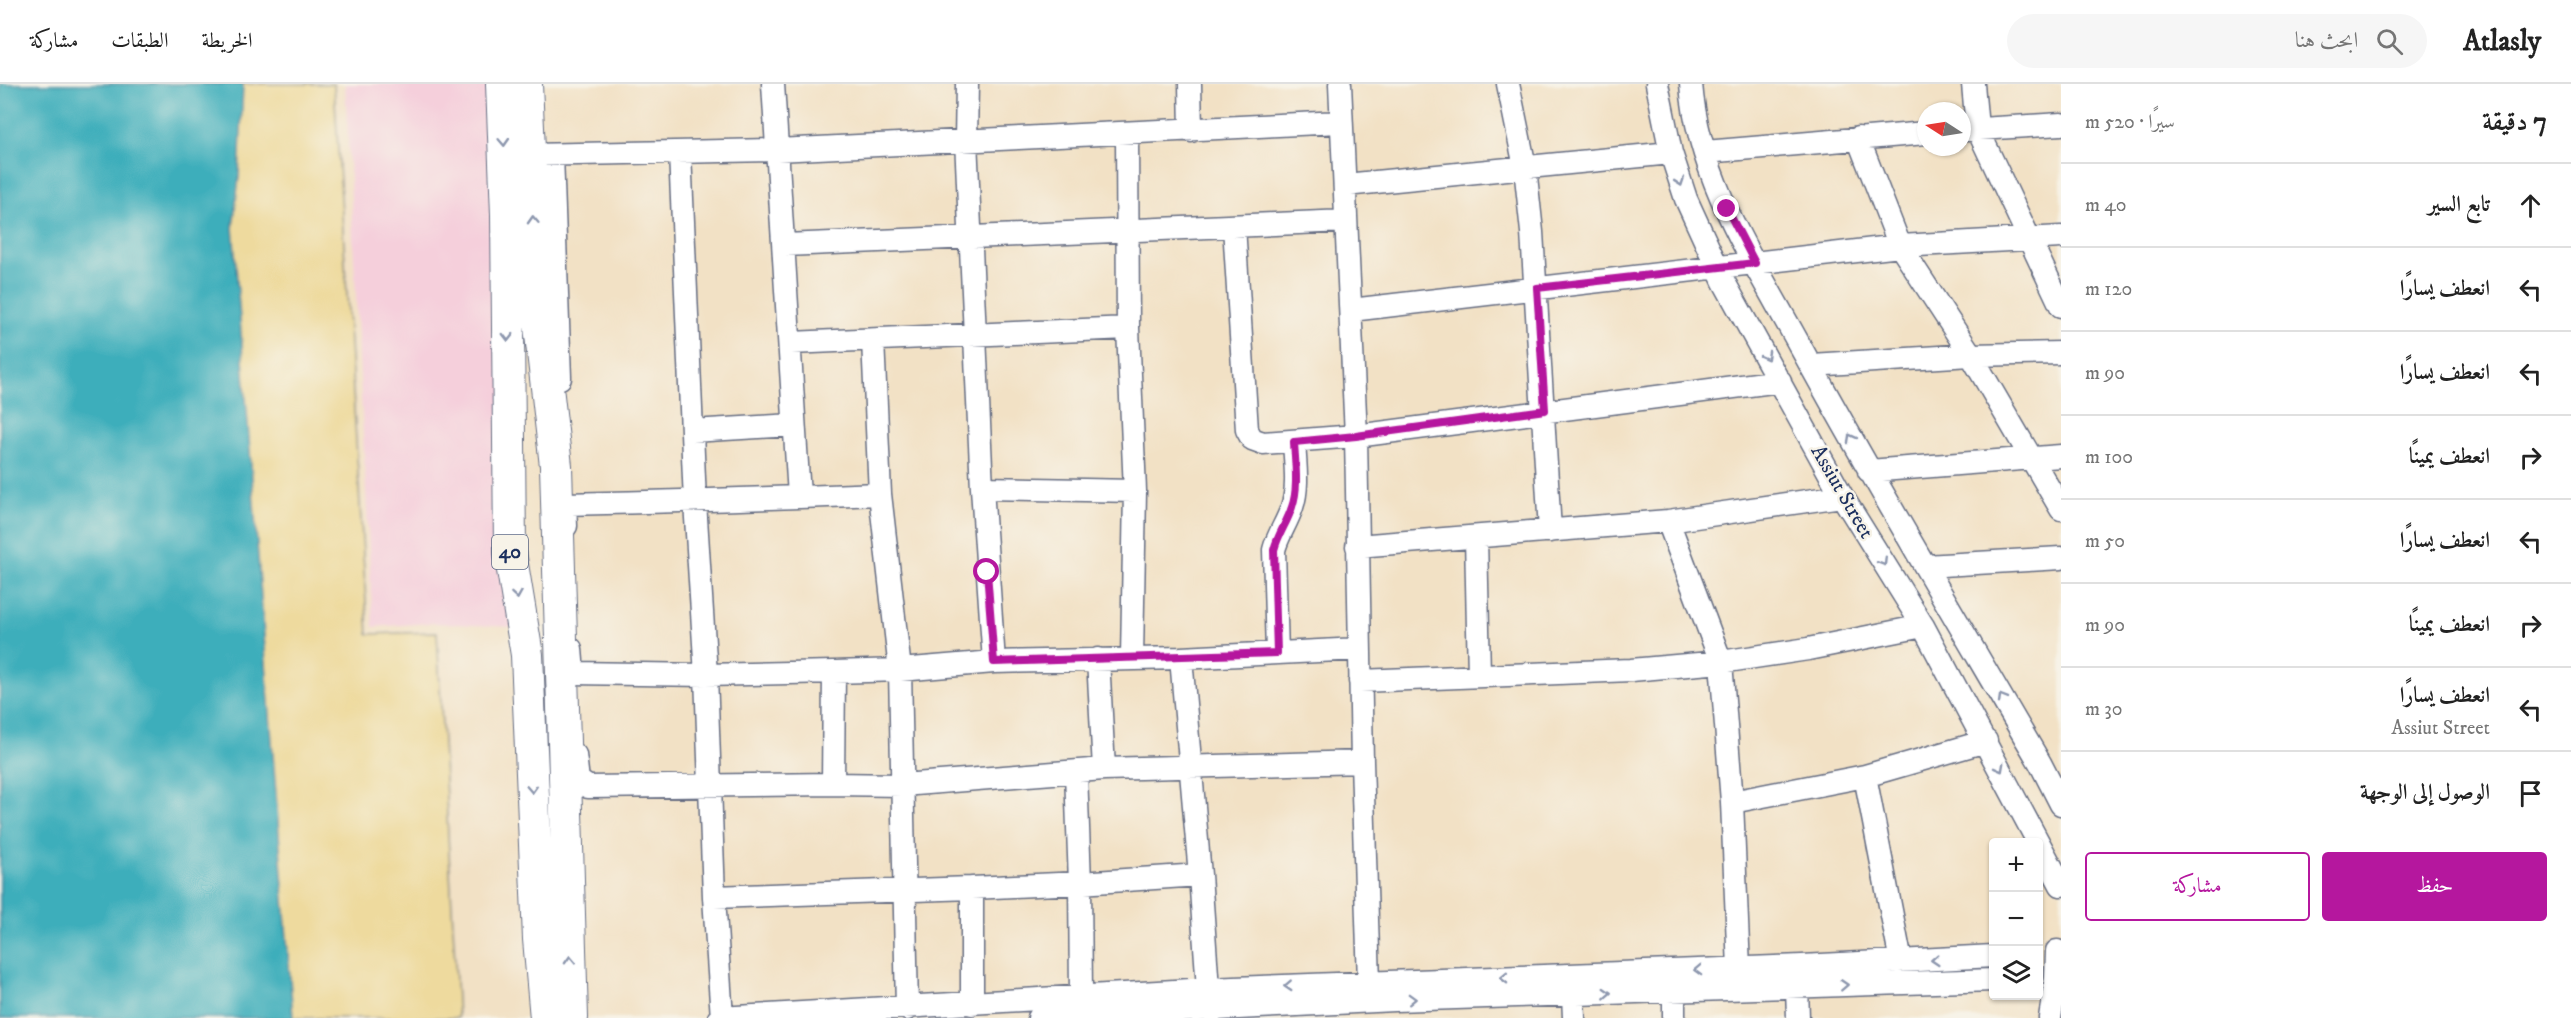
<!DOCTYPE html>
<html lang="ar">
<head>
<meta charset="utf-8">
<style>
  body { margin:0; font-family:"IM FELL DW Pica",Amiri,serif; background:#f6f6f6; color:#222; direction:rtl }
  .controls { position:absolute; right:18px; bottom:18px; display:grid; overflow:hidden; border-radius:6px; box-shadow:0 2px 4px #0004 }
  .controls button { width:54px; height:54px; display:grid; place-items:center; padding:0; border:0; border-bottom:2px solid #e0e0e0; background:#fff; color:#222; font:30px sans-serif }
  .compass { position:absolute; left:1917px; top:18px; width:54px; height:54px; border-radius:50%; background:#fff; box-shadow:0 2px 4px #0004; rotate:282deg }
  .stop { position:absolute; width:18px; height:18px; margin:-14px; border:4px solid #b5179e; border-radius:50%; background:#fff }
  .stop.end { background:#b5179e; border-color:#fff; box-shadow:0 2px 6px #0008 }
  .list { margin:0; padding:0; list-style:none }
  h2 { display:flex; justify-content:space-between; align-items:center; height:78px; margin:0; padding:0 24px; font-size:26px }
  h2 small { font-size:20px; font-weight:400; color:#767676 }
  .list li { display:grid; grid-template-columns:39px 1fr auto; gap:18px; align-items:center; box-sizing:border-box; height:84px; padding:0 24px; border-top:2px solid #e0e0e0 }
  .list b { display:block; font-size:22px; white-space:nowrap }
  .list p { margin:0; font-size:20px; white-space:nowrap; color:#767676 }
  .list em { font-size:20px; font-style:normal; color:#767676 }
  .actions { display:flex; gap:12px; padding:18px 24px }
  .actions a { flex:1; padding:14px 0; border:2px solid #b5179e; border-radius:6px; text-align:center; font-size:21px; color:#b5179e }
  .actions .main { background:#b5179e; color:#fff }
  .icon { flex:none; width:33px; height:33px; fill:none; stroke:currentColor; stroke-width:2; stroke-linecap:round; stroke-linejoin:round }
  .map { position:relative; flex:none; width:2061px; height:934px; overflow:hidden; direction:ltr }
  header { display:flex; align-items:center; gap:36px; box-sizing:border-box; height:84px; padding:0 30px; background:#fff; border-bottom:2px solid #e0e0e0 }
  header strong { font-size:28px }
  nav { display:flex; gap:33px; margin-inline-start:auto; font-size:21px }
  .search { width:420px; height:54px; background:#f6f6f6; display:flex; align-items:center; gap:15px; box-sizing:border-box; padding:0 21px; border-radius:33px; color:#767676; font-size:22px }
  main { display:flex }
  aside { flex:1; background:#fff }
  .map>svg:first-child { display:block }
  .built { fill:#f5cfdb }
  .sand { fill:#eeda9e; stroke:#84847e; stroke-width:1.5 }
  .water { fill:#3eaebb; stroke:#2c6e8c; stroke-width:1.5 }
  .lines { fill:none; stroke-linecap:round; stroke-linejoin:round }
  .minor-casing { stroke:#666d82; stroke-width:25 }
  .highway-casing { stroke:#666d82; stroke-width:34 }
  .minor { stroke:#fff; stroke-width:22 }
  .highway { stroke:#fff; stroke-width:32 }
  .oneway { stroke:#8d97ae }
  .route { stroke:#b5179e; stroke-width:8 }
  .labels { text-anchor:middle; dominant-baseline:central; stroke-width:5; stroke-linejoin:round; paint-order:stroke }
  .shield { fill:#f7f3e8; stroke:#5d6a87; stroke-width:1.5 }
  .shield-label { font-size:20px; font-weight:bold; fill:#1b2f5e }
  .street-label { font-size:21px; fill:#1b2f5e; stroke:#f7f3e8 }
</style>
</head>
<body>
<header>
<strong>Atlasly</strong>
<div class="search"><svg class="icon" aria-label="search" viewBox="0 0 24 24"><circle cx="10" cy="10" r="6"/><path d="M15 15l6 6"/></svg>ابحث هنا</div>
<nav><a>الخريطة</a><a>الطبقات</a><a>مشاركة</a></nav>
</header>
<main>
<aside>
<h2>7 دقيقة<small>سيرًا · 520 m</small></h2>
<ul class="list">
<li><svg class="icon" aria-label="ahead" viewBox="0 0 24 24"><path d="M12 20V5M6 11l6-6 6 6"/></svg><div><b>تابع السير</b></div><em>40 m</em></li>
<li><svg class="icon" aria-label="left" viewBox="0 0 24 24"><path d="M17 20v-9H6M10 6l-5 5 5 5"/></svg><div><b>انعطف يسارًا</b></div><em>120 m</em></li>
<li><svg class="icon" aria-label="left" viewBox="0 0 24 24"><path d="M17 20v-9H6M10 6l-5 5 5 5"/></svg><div><b>انعطف يسارًا</b></div><em>90 m</em></li>
<li><svg class="icon" aria-label="right" viewBox="0 0 24 24"><path d="M7 20v-9h11M14 6l5 5-5 5"/></svg><div><b>انعطف يمينًا</b></div><em>100 m</em></li>
<li><svg class="icon" aria-label="left" viewBox="0 0 24 24"><path d="M17 20v-9H6M10 6l-5 5 5 5"/></svg><div><b>انعطف يسارًا</b></div><em>50 m</em></li>
<li><svg class="icon" aria-label="right" viewBox="0 0 24 24"><path d="M7 20v-9h11M14 6l5 5-5 5"/></svg><div><b>انعطف يمينًا</b></div><em>90 m</em></li>
<li><svg class="icon" aria-label="left" viewBox="0 0 24 24"><path d="M17 20v-9H6M10 6l-5 5 5 5"/></svg><div><b>انعطف يسارًا</b><p>Assiut Street</p></div><em>30 m</em></li>
<li><svg class="icon" aria-label="arrive" viewBox="0 0 24 24"><path d="M6 21V4h12l-3 4 3 4H6"/></svg><div><b>الوصول إلى الوجهة</b></div></li>
</ul>
<div class="actions"><a class="main">حفظ</a><a>مشاركة</a></div>
</aside>
<div class="map">
<svg width="2061" height="934" viewBox="0 0 2061 934">
  <rect width="100%" height="100%" fill="#f7f3e8"/>
  <filter id="ink" filterUnits="userSpaceOnUse"><feTurbulence type="fractalNoise" baseFrequency=".0167" numOctaves="2"/><feDisplacementMap in="SourceGraphic" scale="12" xChannelSelector="R" yChannelSelector="G"/><feConvolveMatrix kernelMatrix="1 2 1 2 8 2 1 2 1" color-interpolation-filters="sRGB"/></filter>
  <filter id="wash" filterUnits="userSpaceOnUse"><feTurbulence type="fractalNoise" baseFrequency=".008" numOctaves="4" result="noise"/><feDisplacementMap in="SourceGraphic" scale="24" xChannelSelector="R" yChannelSelector="G"/><feGaussianBlur stdDeviation="1.35" result="paint"/><feColorMatrix in="noise" values="0 0 0 0 0 0 0 0 0 0 0 0 0 0 0 0 0 1.4 0 .05"/><feComposite in="paint" operator="in"/></filter>
  <g filter="url(#wash)">
    <rect width="100%" height="100%" fill="#f2e1c5"/>
    <!-- built -->
    <path class="built" d="M345,0h147l20,543 -79,-4 -60,4z"/>
    <!-- sand -->
    <path class="sand" d="M202,0h132l34,550 69,-2 21,386h-186z"/>
    <!-- water -->
    <path class="water" d="M0,0h243l-4,93 -6,50 60,791h-293z"/>
  </g>
  <g filter="url(#ink)">
    <g class="lines">
      <!-- minor casing -->
      <g class="minor-casing">
        <path id="minor" d="M773,0l26,412
          M967,0l-1,56 16,348 12,174
          M1190,0l1,47
          M1340,0l16,352 424,-55
          M1508,0l17,83 7,65 18,299
          M1657,0l14,69 15,46 38,83 118,214 81,130 138,259
          M1691,0c7,95 65,181 109,262 77,141 159,278 240,417l21,41
          M1973,0l4,44 84,178
          M1963,46l98,-6
          M1858,54l42,108 71,109 90,154
          M680,68l15,350 11,173 8,222 8,121
          M1705,68l221,-19
          M530,71l247,-5 563,-28
          M552,71l8,223
          M1345,101l326,-32
          M1234,142l13,204 5,9 11,4 93,-7 6,326 7,220
          M785,161l561,-24
          M1351,226l549,-64 161,-9
          M1128,244l7,163 -3,167
          M873,256l7,154
          M791,259l337,-15 -1,-194
          M1811,281l160,-10 90,-2
          M692,347l101,-6
          M1869,387l192,-15
          M982,404l153,3
          M1668,437l53,141 11,140 7,167
          M566,442l-1,-22c105,-2 210,-6 315,-10l20,176 7,339
          M1476,453l3,138
          M1357,462l311,-25 174,-25
          M1925,482l136,-8
          M571,565l2,24 133,2 128,-3 66,-2 94,-8 187,-4 178,-9
          M1277,569l-3,-103c4,-16 13,-27 18,-43 7,-20 3,-44 2,-65
          M1098,575l6,110
          M1360,597l271,-11 90,-8 87,-13 115,-23
          M575,671l3,25 10,7 245,-3 1,-112
          M1865,692l36,186
          M833,700l69,1 202,-16 258,-7
          M1732,718l133,-26 121,-35
          M1200,791l8,114
          M972,804l108,-5 -4,-111
          M714,813l258,-9v116
          M1797,903l1,31
          M1674,906v28
          M1573,911l1,23
          M1081,912l-1,-113 120,-8 -19,-217
          M719,934l489,-29 594,-23 192,-10
          M1039,934l356,-18 599,-20
          M2050,934l6,-39 1,-28"/>
      </g>
      <!-- highway casing -->
      <g class="highway-casing">
        <path id="highway" d="M502,0l5,131 3,337 17,103 12,284 7,79
          M526,0l9,198 21,184 16,552"/>
      </g>
      <!-- minor -->
      <use href="#minor" class="minor"/>
      <!-- highway -->
      <use href="#highway" class="highway"/>
    </g>
    <!-- one-way arrows -->
    <defs><path id="oneway-chevron" d="M-2-3.5L2.5 0L-2 3.5" fill="none" stroke-width="1.6" stroke-linecap="round" stroke-linejoin="round" transform="scale(1.5)"/></defs>
    <g class="oneway">
      <use href="#oneway-chevron" transform="translate(504 58) rotate(87)"/>
      <use href="#oneway-chevron" transform="translate(1680 98) rotate(71)"/>
      <use href="#oneway-chevron" transform="translate(533 136) rotate(-93)"/>
      <use href="#oneway-chevron" transform="translate(508 253) rotate(90)"/>
      <use href="#oneway-chevron" transform="translate(1766 272) rotate(61)"/>
      <use href="#oneway-chevron" transform="translate(1851 354) rotate(-119)"/>
      <use href="#oneway-chevron" transform="translate(1883 478) rotate(58)"/>
      <use href="#oneway-chevron" transform="translate(517 511) rotate(81)"/>
      <use href="#oneway-chevron" transform="translate(2002 614) rotate(-120)"/>
      <use href="#oneway-chevron" transform="translate(2000 684) rotate(62)"/>
      <use href="#oneway-chevron" transform="translate(532 705) rotate(87)"/>
      <use href="#oneway-chevron" transform="translate(570 876) rotate(-92)"/>
      <use href="#oneway-chevron" transform="translate(1935 876) rotate(176)"/>
      <use href="#oneway-chevron" transform="translate(1698 886) rotate(178)"/>
      <use href="#oneway-chevron" transform="translate(1504 894) rotate(179)"/>
      <use href="#oneway-chevron" transform="translate(1844 901) rotate(-3)"/>
      <use href="#oneway-chevron" transform="translate(1288 902) rotate(177)"/>
      <use href="#oneway-chevron" transform="translate(1607 909) rotate(-3)"/>
      <use href="#oneway-chevron" transform="translate(1412 915) rotate(-2)"/>
    </g>
  </g>
  <g class="lines" filter="url(#ink)">
    <!-- route -->
    <path class="route" d="M987,488l7,90 283,-9 -3,-103c4,-16 13,-27 18,-43 7,-20 3,-44 2,-65l62,-6 189,-26 -8,-122 218,-25 -28,-54"/>
  </g>
  <g class="labels">
    <!-- shield labels -->
    <rect class="shield" x="492" y="451" width="36" height="34" rx="4.5"/>
    <g class="shield-label">
      <text x="510" y="468">40</text>
    </g>
    <!-- street labels -->
    <g class="street-label">
      <text transform="translate(1842 408) rotate(60)">Assiut Street</text>
    </g>
  </g>
</svg>
<div class="controls">
<button>+</button>
<button>−</button>
<button><svg class="icon" aria-label="layers" viewBox="0 0 24 24"><path d="M12 4l9 5-9 5-9-5zM3 14l9 5 9-5"/></svg></button>
</div>
<svg class="compass" viewBox="-18 -18 36 36"><path d="M0-13l5 13h-10z" fill="#e53935"/><path d="M0 13l5-13h-10z" fill="#767676"/></svg>
<div class="stop" style="left:987px;top:488px"></div>
<div class="stop end" style="left:1727px;top:125px"></div>
</div>
</main>
</body>
</html>
